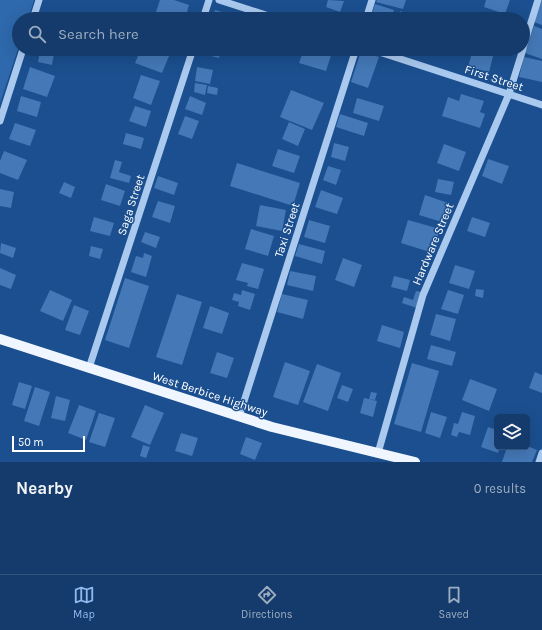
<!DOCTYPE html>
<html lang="en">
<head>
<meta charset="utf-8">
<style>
  body { margin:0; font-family:Karla,sans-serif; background:#214673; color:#f1f3f6 }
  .controls { position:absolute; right:12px; bottom:12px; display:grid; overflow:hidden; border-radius:6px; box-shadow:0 4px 16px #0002 }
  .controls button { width:36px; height:36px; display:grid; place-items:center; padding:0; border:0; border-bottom:1px solid #33557e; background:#143b6b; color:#f1f3f6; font:20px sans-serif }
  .scale { position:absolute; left:12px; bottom:10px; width:73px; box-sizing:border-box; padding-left:4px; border:2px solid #fff; border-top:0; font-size:11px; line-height:14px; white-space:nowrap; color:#fff; -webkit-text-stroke:3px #1b4f8f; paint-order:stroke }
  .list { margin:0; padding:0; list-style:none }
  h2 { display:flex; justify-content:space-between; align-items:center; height:52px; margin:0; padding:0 16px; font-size:17px }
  h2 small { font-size:13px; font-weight:400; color:#9dadc1 }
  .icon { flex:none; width:22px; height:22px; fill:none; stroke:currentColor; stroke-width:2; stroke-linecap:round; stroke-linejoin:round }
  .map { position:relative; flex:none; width:542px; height:462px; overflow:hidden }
  .search { position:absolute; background:#143b6b; box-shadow:0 4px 16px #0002; left:12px; right:12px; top:12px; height:44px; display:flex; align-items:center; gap:10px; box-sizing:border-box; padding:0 14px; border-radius:22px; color:#9dadc1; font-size:15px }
  .sheet { height:112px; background:#143b6b }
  nav { display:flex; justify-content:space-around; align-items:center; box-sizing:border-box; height:56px; border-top:1px solid #33557e; background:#143b6b; font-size:11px; color:#9dadc1 }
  nav a { display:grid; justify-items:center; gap:2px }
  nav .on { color:#90b9f0 }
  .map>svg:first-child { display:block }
  .green { fill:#2e69ad }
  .building { fill:#4478b7 }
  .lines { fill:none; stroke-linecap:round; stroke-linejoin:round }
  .minor { stroke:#a9c9ee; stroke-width:7 }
  .major { stroke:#f0f6ff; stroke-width:10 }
  .labels { text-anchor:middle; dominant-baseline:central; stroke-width:3; stroke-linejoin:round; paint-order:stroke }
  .street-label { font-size:12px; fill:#fff; stroke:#1b4f8f }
</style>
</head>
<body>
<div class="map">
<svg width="542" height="462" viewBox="0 0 542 462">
  <rect width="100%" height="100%" fill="#1b4f8f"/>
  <!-- green -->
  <path class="green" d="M0,0h34l-6,19h-9v27l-19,57z"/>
  <!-- building -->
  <path class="building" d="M160,0h14l15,5 -4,14h-27l-4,-1z
    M328,0l16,1 -4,11 -14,-5z
    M377,0h29l-3,9 -27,-7z
    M486,0h24l-5,14 -21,-7z
    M542,0v25l-8,-3z
    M375,4l19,6 -3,9h-21z
    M215,10l31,9h-34z
    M400,11l8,3 -1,5h-10z
    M534,26l8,3v30l-17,-6z
    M141,49h10l18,7 -7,17 -27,-10z
    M204,49h17l-2,9 -16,-4z
    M304,49h29l-7,22 -27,-8z
    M473,49h22l-6,23 -21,-5z
    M40,51l14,3 -2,11 -14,-3z
    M361,51l18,6 -11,31 -17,-6z
    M524,57l18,4v21l-23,-5z
    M30,67l25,9 -8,21 -24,-8z
    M197,67l16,3 -3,14 -15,-3z
    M141,75l19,6 -9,24 -18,-7z
    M195,83l12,2 -2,10 -11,-3z
    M208,86l10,2 -1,7 -10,-2z
    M291,90l33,13 -12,27 -32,-13z
    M461,94l23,7 -4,11 5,2 -5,14 -38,-12 6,-19 11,4z
    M21,96l20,6 -4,15 -20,-6z
    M190,96l16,7 -4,12 -17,-6z
    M357,98l27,8 -5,15 -26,-8z
    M135,106l16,5 -5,16 -17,-6z
    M340,114l28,9 -4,13 -28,-9z
    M185,116l14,5 -7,18 -14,-5z
    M289,122l16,7 -7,17 -16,-7z
    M15,123l21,7 -6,16 -21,-7z
    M126,133l18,5 -3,11 -18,-5z
    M334,143l15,4 -4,14 -14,-4z
    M444,144l22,8 -7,19 -22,-8z
    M278,149l22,7 -6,17 -22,-7z
    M4,151l23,9 -9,20 -18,-7v-12z
    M488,159l21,7 -7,18 -20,-8z
    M115,160l7,2 -3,10 12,4 -2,7 -19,-5z
    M237,163l63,20 -7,23 -63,-20z
    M328,166l13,4 -5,15 -13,-5z
    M158,176l20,7 -4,12 -20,-7z
    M438,179l16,3 -3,13 -16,-3z
    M64,182l11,5 -4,11 -12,-5z
    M106,184l19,7 -5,15 -19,-6z
    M0,189l14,3 -3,16 -11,-2z
    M321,190l22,8 -6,16 -22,-7z
    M425,195l23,8 -6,19 -23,-7z
    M158,201l17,5 -5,17 -18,-6z
    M260,205l26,5 -4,21 -26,-5z
    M94,217l20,6 -4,13 -20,-5z
    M472,217l18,6 -5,14 -18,-6z
    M309,220l21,6 -5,17 -21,-6z
    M408,220l32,9 -7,24 -32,-10z
    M251,229l23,7 -6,20 -23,-7z
    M145,232l15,5 -4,11 -15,-6z
    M1,243l15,5 -3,10 -13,-5z
    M299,244l26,7 -3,13 -27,-8z
    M91,246l12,3 -3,10 -11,-3z
    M144,253l8,3 -6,21 -15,-5 5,-16 7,2z
    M343,258l19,7 -8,22 -19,-7z
    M242,263l22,6 -6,20 -11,-3 1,-3 -12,-3z
    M455,265l20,6 -6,18 -20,-6z
    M0,268l16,7 -5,14 -11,-4z
    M290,271l26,5 -3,15 -26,-6z
    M394,276l16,4 -3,11 -16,-4z
    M125,278l24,8 -20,62 -24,-8z
    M476,289l8,1 -1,8 -8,-2z
    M50,290l22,10 -9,21 -23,-10z
    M242,290l13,4 -5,16 -12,-4 1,-4 -7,-2 2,-7 7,2z
    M448,290l16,5 -6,19 -17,-5z
    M416,291l6,1 -5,16 -15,-5 2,-6 9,3z
    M177,294l25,8 -20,63 -26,-8z
    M282,294l26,6 -5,19 -26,-7z
    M74,305l15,6 -9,24 -15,-5z
    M210,306l19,7 -7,21 -19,-6z
    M436,314l20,5 -6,22 -20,-6z
    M382,325l22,7 -4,16 -23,-7z
    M431,345l25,7 -4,14 -25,-7z
    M217,352l17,6 -7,20 -17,-5z
    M285,362l25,9 -12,34 -25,-8z
    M412,363l27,8 -18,61 -27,-8z
    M317,364l24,9 -13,38 -25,-9z
    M535,372l7,3v18l-13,-5z
    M470,379l27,10 -8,22 -27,-11z
    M19,382l13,4 -7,23 -13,-4z
    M342,385l11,4 -5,13 -11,-4z
    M35,387l15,5 -11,34 -15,-5z
    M371,392l6,1 -2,7 -6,-1z
    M56,396l14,4 -5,21 -14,-3z
    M364,398l13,3 -4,16 -13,-4z
    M79,405l17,6 -10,29 -18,-7z
    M145,405l19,8 -14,32 -19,-8z
    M431,412l16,5 -7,21 -15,-5z
    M462,412l13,4 -5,19 -11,-3 -2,5 -6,-2 3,-12 4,1z
    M99,413l16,5 -10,29 -16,-5z
    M488,427l9,3v17h3l-2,6 -17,-6z
    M181,433l17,5 -6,18 -17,-5z
    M246,437l16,6 -7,17 -15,-6z
    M143,445l7,2 -4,11 -6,-2z
    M527,446l10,4 -5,12h-30l5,-15z"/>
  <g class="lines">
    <!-- minor -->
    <path class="minor" d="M219,0l59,19
      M33,19l6,-19
      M203,19l6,-19
      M366,19l6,-19
      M523,48l15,-48
      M370,49l172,56
      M0,121l23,-72
      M89,368l104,-319
      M239,417l117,-368
      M378,453l45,-158 86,-201 14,-45
      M539,462l3,-9"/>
    <!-- major -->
    <path class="major" d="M0,339l272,88 143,35"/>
  </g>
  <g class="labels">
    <!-- street labels -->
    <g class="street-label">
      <text transform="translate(494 78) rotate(18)">First Street</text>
      <text transform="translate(131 205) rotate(-72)">Saga Street</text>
      <text transform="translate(287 230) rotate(-72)">Taxi Street</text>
      <text transform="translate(433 244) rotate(-67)">Hardware Street</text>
      <text transform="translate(210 394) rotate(18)">West Berbice Highway</text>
    </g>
  </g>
</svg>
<div class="controls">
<button><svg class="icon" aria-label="layers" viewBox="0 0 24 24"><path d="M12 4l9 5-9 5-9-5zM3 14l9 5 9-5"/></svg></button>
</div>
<div class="scale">50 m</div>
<div class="search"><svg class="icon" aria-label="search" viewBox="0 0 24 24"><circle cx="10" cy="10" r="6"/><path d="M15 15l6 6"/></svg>Search here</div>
</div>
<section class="sheet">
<h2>Nearby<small>0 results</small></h2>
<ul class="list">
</ul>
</section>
<nav>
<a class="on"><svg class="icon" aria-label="map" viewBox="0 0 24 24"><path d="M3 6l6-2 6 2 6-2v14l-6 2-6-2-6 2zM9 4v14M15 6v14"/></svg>Map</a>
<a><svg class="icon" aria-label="directions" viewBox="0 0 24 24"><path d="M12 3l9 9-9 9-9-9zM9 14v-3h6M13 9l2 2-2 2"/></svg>Directions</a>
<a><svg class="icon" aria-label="saved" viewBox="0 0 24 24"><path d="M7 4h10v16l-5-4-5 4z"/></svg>Saved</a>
</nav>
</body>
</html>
